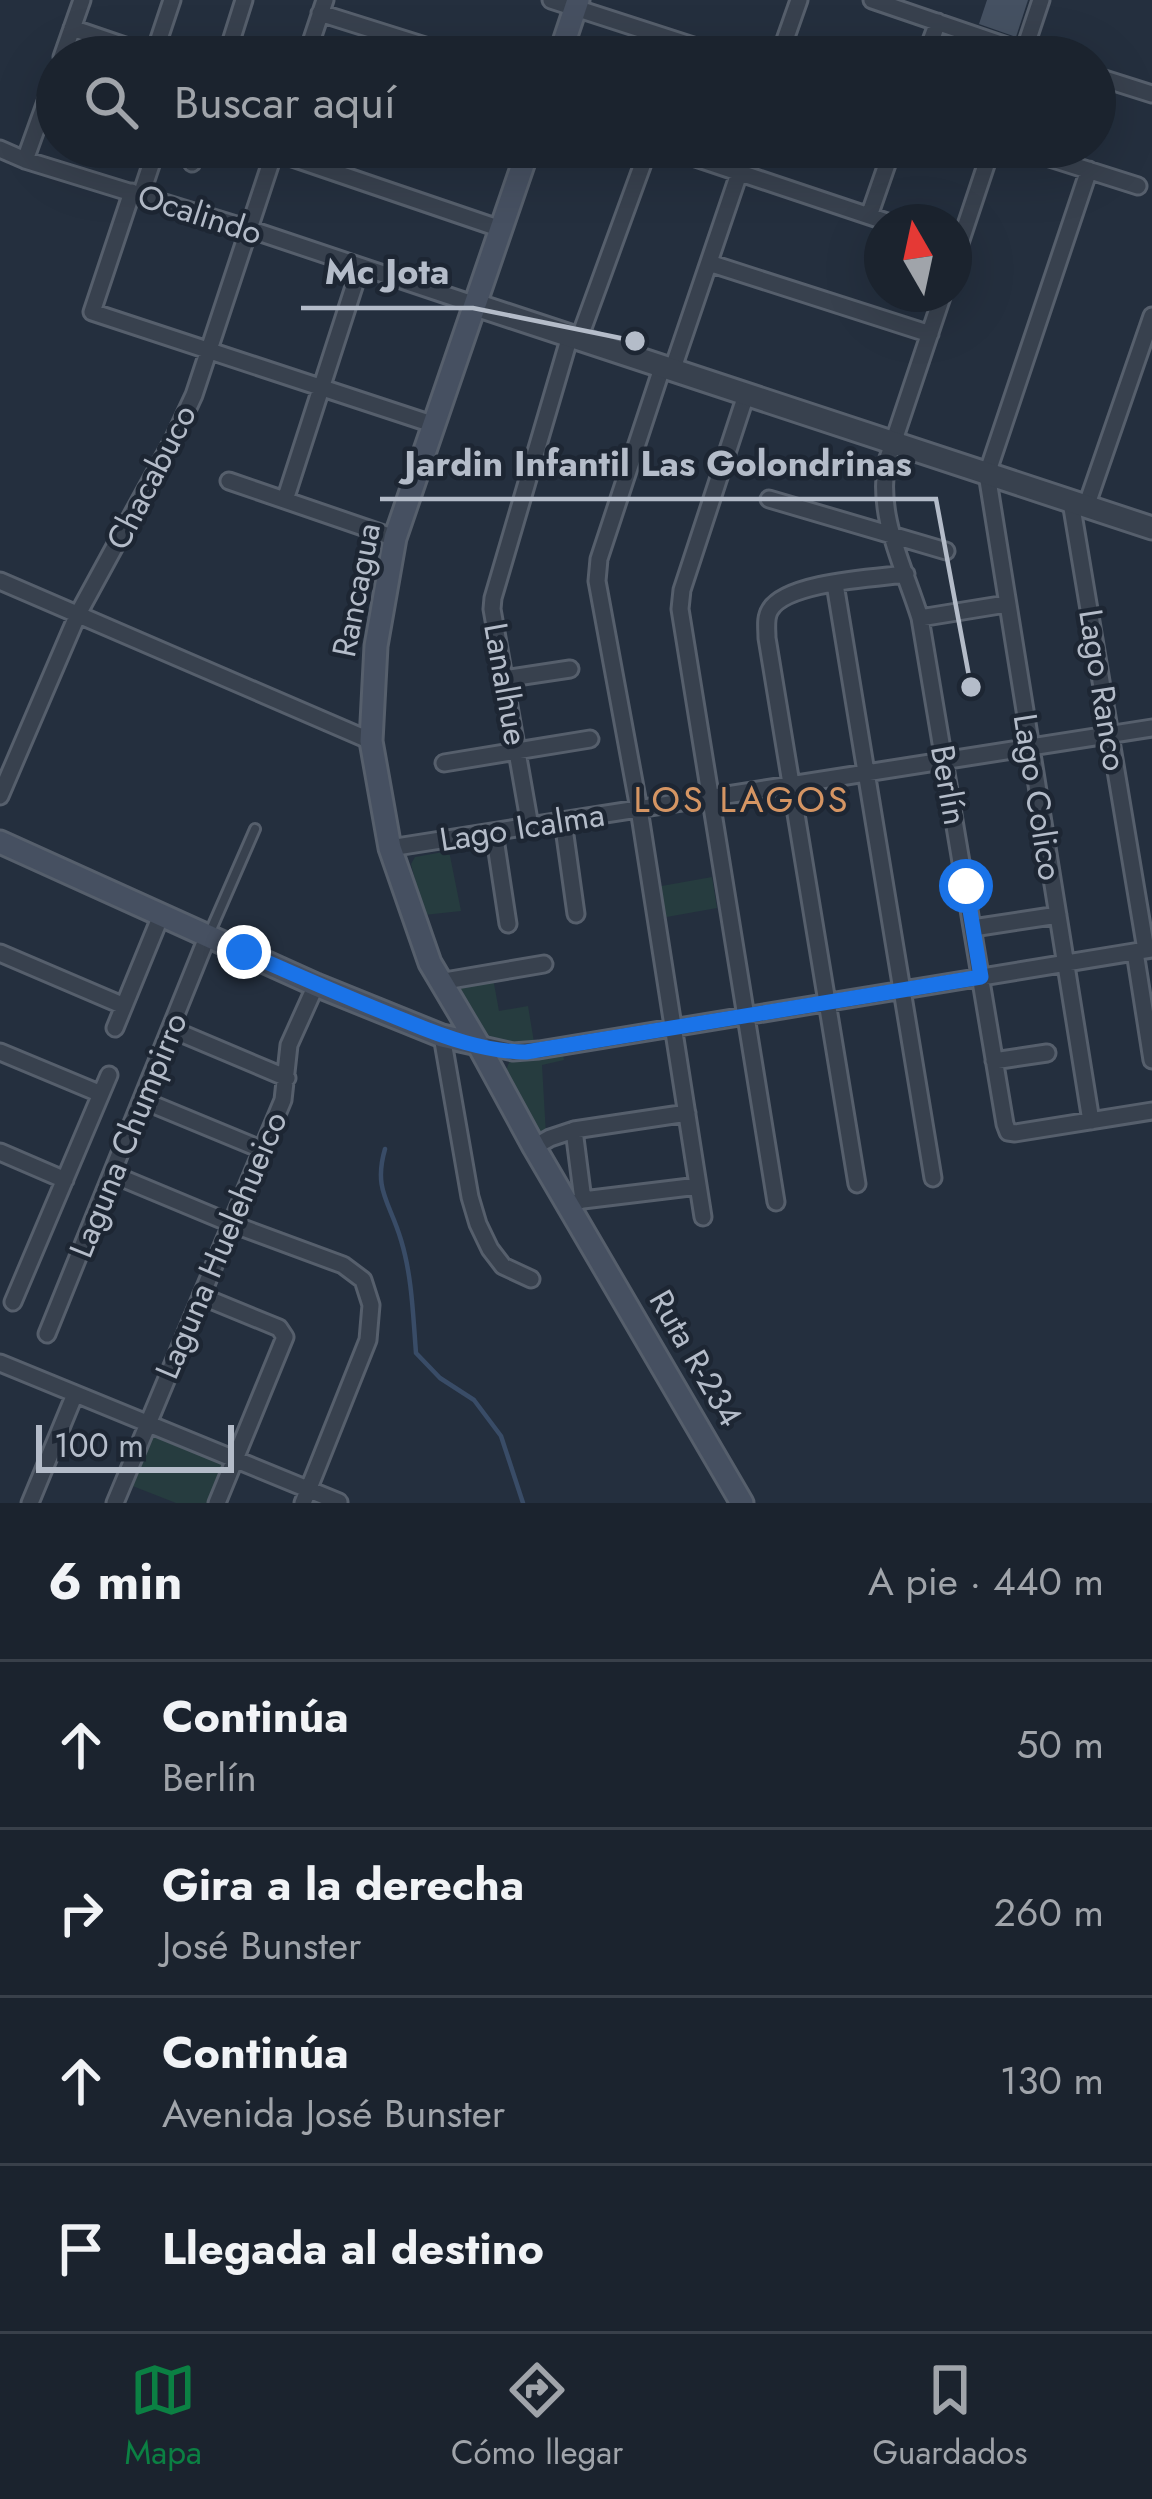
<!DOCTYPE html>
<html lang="es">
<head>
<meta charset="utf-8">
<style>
  body { margin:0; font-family:Jost,sans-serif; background:#282f3a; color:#f1f3f6 }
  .compass { position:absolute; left:864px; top:204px; width:108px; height:108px; border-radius:50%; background:#1b232e; box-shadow:0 12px 48px #0002; rotate:351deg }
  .scale { position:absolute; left:36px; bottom:30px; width:198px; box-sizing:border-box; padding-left:12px; border:6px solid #b4bcc9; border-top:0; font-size:33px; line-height:42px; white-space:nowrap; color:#b4bcc9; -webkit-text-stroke:9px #1d2633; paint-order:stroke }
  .stop { position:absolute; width:36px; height:36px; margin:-27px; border:9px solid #1a73e8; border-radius:50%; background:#fff }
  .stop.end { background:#1a73e8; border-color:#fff; box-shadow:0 3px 12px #0008 }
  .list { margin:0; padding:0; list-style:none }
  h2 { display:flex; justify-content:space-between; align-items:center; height:156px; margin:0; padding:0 48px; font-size:51px }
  h2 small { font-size:39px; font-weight:400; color:#a0a4aa }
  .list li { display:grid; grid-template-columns:78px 1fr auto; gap:36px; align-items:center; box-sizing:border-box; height:168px; padding:0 48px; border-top:3px solid #39404a }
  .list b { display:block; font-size:45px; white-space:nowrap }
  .list p { margin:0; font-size:39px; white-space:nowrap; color:#a0a4aa }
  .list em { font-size:39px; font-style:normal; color:#a0a4aa }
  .icon { flex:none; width:66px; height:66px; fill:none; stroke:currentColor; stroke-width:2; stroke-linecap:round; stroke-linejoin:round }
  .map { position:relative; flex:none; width:1152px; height:1503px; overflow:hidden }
  .search { position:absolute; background:#1b232e; box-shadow:0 12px 48px #0002; left:36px; right:36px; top:36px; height:132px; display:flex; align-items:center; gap:30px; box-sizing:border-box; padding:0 42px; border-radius:66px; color:#a0a4aa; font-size:45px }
  .sheet { height:828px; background:#1b232e }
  nav { display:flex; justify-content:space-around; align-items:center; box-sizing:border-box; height:168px; border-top:3px solid #39404a; background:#1b232e; font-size:33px; color:#a0a4aa }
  nav a { display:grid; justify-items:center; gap:6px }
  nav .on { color:#0b8043 }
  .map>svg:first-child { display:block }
  .green { fill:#263c3f }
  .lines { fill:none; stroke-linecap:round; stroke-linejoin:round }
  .stream { stroke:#394c67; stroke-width:4.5 }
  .building { fill:#455162 }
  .service-casing { stroke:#565f6c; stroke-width:14 }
  .minor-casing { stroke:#565f6c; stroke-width:21 }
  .tertiary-casing { stroke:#565f6c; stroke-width:27 }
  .secondary-casing { stroke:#565f6c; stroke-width:27 }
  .service { stroke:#38414e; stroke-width:8 }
  .minor { stroke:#38414e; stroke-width:15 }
  .tertiary { stroke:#38414e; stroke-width:21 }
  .secondary { stroke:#465061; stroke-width:21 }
  .route { stroke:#1a73e8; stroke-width:15 }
  .labels { text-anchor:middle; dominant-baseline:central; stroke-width:9; stroke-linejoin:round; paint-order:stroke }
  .street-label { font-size:33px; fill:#b4bcc9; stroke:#1d2633 }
  .neighbourhood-label { font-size:36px; letter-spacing:3px; fill:#d59563; stroke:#1d2633 }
  .leader { fill:none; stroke:#b4bcc9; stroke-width:4.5 }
  .callout-dot { fill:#b4bcc9; stroke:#1d2633; stroke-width:4.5 }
  .callout-label { font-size:36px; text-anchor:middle; font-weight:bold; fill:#b4bcc9; stroke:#1d2633; stroke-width:9; stroke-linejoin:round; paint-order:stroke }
</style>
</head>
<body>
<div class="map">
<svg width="1152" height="1503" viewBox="0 0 1152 1503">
  <rect width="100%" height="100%" fill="#242f3e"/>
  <!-- green -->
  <path class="green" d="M449,851l12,60 -37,4 -13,-51 4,-7z
    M712,877l5,31 -56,10 -5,-31z
    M493,978l6,33 29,-5 6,36c-60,1 -57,-9 -86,-57z
    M563,1055l1,5 -22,5 4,70 -14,-4c-13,-22 -36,-46 -22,-70z
    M151,1435l74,30 -15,38h-34l-46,-18z"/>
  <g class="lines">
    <!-- stream -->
    <path class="stream" d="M385,1149c-12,41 5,53 16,91 11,36 12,75 15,113l24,25 34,22 27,36 22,67"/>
  </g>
  <!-- building -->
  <path class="building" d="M987,0h41l-12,37 -37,-13z"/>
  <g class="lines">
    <!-- service casing -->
    <g class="service-casing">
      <path id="service" d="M210,932l45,-103"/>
    </g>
    <!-- minor casing -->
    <g class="minor-casing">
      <path id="minor" d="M551,0l176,57
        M872,0l167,57
        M320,13l140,44
        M72,28l85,29
        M62,57l20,-57
        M153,57l19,-57
        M226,57l18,-57
        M306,57l19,-57
        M779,57l20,-57
        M925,57l13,-35
        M1022,57l19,-57
        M1095,76l57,18
        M492,147l33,11
        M663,147l224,75
        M1015,147l123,39
        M0,149l25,11 224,69 227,76
        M275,152l226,77
        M25,160l32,-89
        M192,163l5,-16
        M1089,170l-102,304 104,647
        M132,192l-40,120 343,113
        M141,195l16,-48
        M869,216l24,-69
        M954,261l38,-114
        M709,263l221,71
        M943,294l-56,167c-11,55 17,105 33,157l85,506 3,8 7,1 137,-22
        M579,339l70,-192
        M662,368l-63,191 -2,22 42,228 64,408
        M672,371l76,-224
        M746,395l-64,195 -2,19 96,593
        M229,481l166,57
        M769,499l177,52
        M285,500l75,-232
        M1071,502l75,448
        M1086,507l66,-191
        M0,581l371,160
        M835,584l98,594
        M920,618l86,-14
        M504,679l66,-10
        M444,763l146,-24
        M0,796l78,-182 96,-176 20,-43 82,-248
        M563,821l13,93
        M530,826l-38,-217 1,-11 77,-262
        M494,832l14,92
        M390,848l762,-120
        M973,928l85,-13
        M1135,952l17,108
        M0,953l124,53
        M439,982l105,-18
        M115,1028l47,-115
        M171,1029l116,49
        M442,1036l28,161 8,27 12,25 13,17 28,13
        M478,1044l35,8 26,-2 613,-101
        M0,1052l101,42
        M994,1061l53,-8
        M142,1100l121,50
        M574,1130l113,-17
        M534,1147l16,-9 24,-8 9,70
        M0,1152l65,28
        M112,1174l120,50 111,41 20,15 8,25 -3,35 -65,163
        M857,1184l-90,-546c0,-10 -2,-20 3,-28 16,-28 105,-32 136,-36
        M568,1205l15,-5 115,-14
        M201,1296l78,32 6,9 -68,166
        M13,1302l96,-227
        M47,1334l161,-399
        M0,1363l339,139
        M30,1503l45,-109
        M115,1503l168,-403 6,-55 27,-60"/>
    </g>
    <!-- tertiary casing -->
    <g class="tertiary-casing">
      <path id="tertiary" d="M476,305l676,223"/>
    </g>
    <!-- secondary casing -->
    <g class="secondary-casing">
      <path id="secondary" d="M559,57l19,-57
        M529,147l-134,391 -19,108 -5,95 19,107 40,115 48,81 56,103 208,356
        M0,842l316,143 126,51 36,8"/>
    </g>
    <!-- service -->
    <use href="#service" class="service"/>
    <!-- minor -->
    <use href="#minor" class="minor"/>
    <!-- tertiary -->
    <use href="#tertiary" class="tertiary"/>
    <!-- secondary -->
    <use href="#secondary" class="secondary"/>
  </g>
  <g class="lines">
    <!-- route -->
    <path class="route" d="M244,952c54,24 109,48 164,70 36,15 78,30 118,30l455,-75 -15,-91"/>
  </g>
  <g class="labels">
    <!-- street labels -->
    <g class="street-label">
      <text transform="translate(200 214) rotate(18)">Ocalindo</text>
      <text transform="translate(151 477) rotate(-63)">Chacabuco</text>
      <text transform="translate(356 590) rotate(-79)">Rancagua</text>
      <text transform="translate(506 684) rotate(80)">Lanalhue</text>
      <text transform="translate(1103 690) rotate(81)">Lago Ranco</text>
      <text transform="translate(949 785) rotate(80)">Berlín</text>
      <text transform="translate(1038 797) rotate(81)">Lago Colico</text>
      <text transform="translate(522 827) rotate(-9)">Lago Icalma</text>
      <text transform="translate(128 1135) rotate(-68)">Laguna Chumpirro</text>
      <text transform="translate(221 1245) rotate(-67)">Laguna Huelehueico</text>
      <text transform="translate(696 1358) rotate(60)">Ruta R-234</text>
    </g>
    <!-- neighbourhood labels -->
    <g class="neighbourhood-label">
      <text x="742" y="799">LOS LAGOS</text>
    </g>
  </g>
  <!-- callouts -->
  <path class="leader" d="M635 341L473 308H301M971 687L936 499H380"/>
  <g class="callout-dot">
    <circle cx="635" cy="341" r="12"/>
    <circle cx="971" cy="687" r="12"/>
  </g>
  <g class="callout-label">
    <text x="387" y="284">Mc Jota</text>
    <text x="658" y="476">Jardin Infantil Las Golondrinas</text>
  </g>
</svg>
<svg class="compass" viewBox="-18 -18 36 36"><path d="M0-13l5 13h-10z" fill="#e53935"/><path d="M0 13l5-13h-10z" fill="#a0a4aa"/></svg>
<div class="scale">100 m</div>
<div class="stop" style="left:966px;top:886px"></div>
<div class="stop end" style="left:244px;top:952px"></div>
<div class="search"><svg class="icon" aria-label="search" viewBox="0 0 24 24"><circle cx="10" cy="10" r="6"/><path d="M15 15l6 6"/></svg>Buscar aquí</div>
</div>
<section class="sheet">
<h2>6 min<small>A pie · 440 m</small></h2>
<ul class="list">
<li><svg class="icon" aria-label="ahead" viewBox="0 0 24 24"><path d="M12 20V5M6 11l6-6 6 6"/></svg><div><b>Continúa</b><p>Berlín</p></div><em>50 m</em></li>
<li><svg class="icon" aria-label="right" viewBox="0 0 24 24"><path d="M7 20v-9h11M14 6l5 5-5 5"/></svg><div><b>Gira a la derecha</b><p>José Bunster</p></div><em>260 m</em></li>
<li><svg class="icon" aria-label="ahead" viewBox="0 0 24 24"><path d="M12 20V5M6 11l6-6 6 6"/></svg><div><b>Continúa</b><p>Avenida José Bunster</p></div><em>130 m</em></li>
<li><svg class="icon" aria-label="arrive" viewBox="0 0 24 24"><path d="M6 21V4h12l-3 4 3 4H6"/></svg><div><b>Llegada al destino</b></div></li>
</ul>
</section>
<nav>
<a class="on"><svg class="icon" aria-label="map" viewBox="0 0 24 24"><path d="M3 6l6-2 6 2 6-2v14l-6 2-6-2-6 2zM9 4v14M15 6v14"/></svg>Mapa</a>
<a><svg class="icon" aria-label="directions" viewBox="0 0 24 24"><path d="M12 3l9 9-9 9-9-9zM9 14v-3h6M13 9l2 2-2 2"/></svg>Cómo llegar</a>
<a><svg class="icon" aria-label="saved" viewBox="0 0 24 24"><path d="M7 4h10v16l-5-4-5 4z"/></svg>Guardados</a>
</nav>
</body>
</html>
